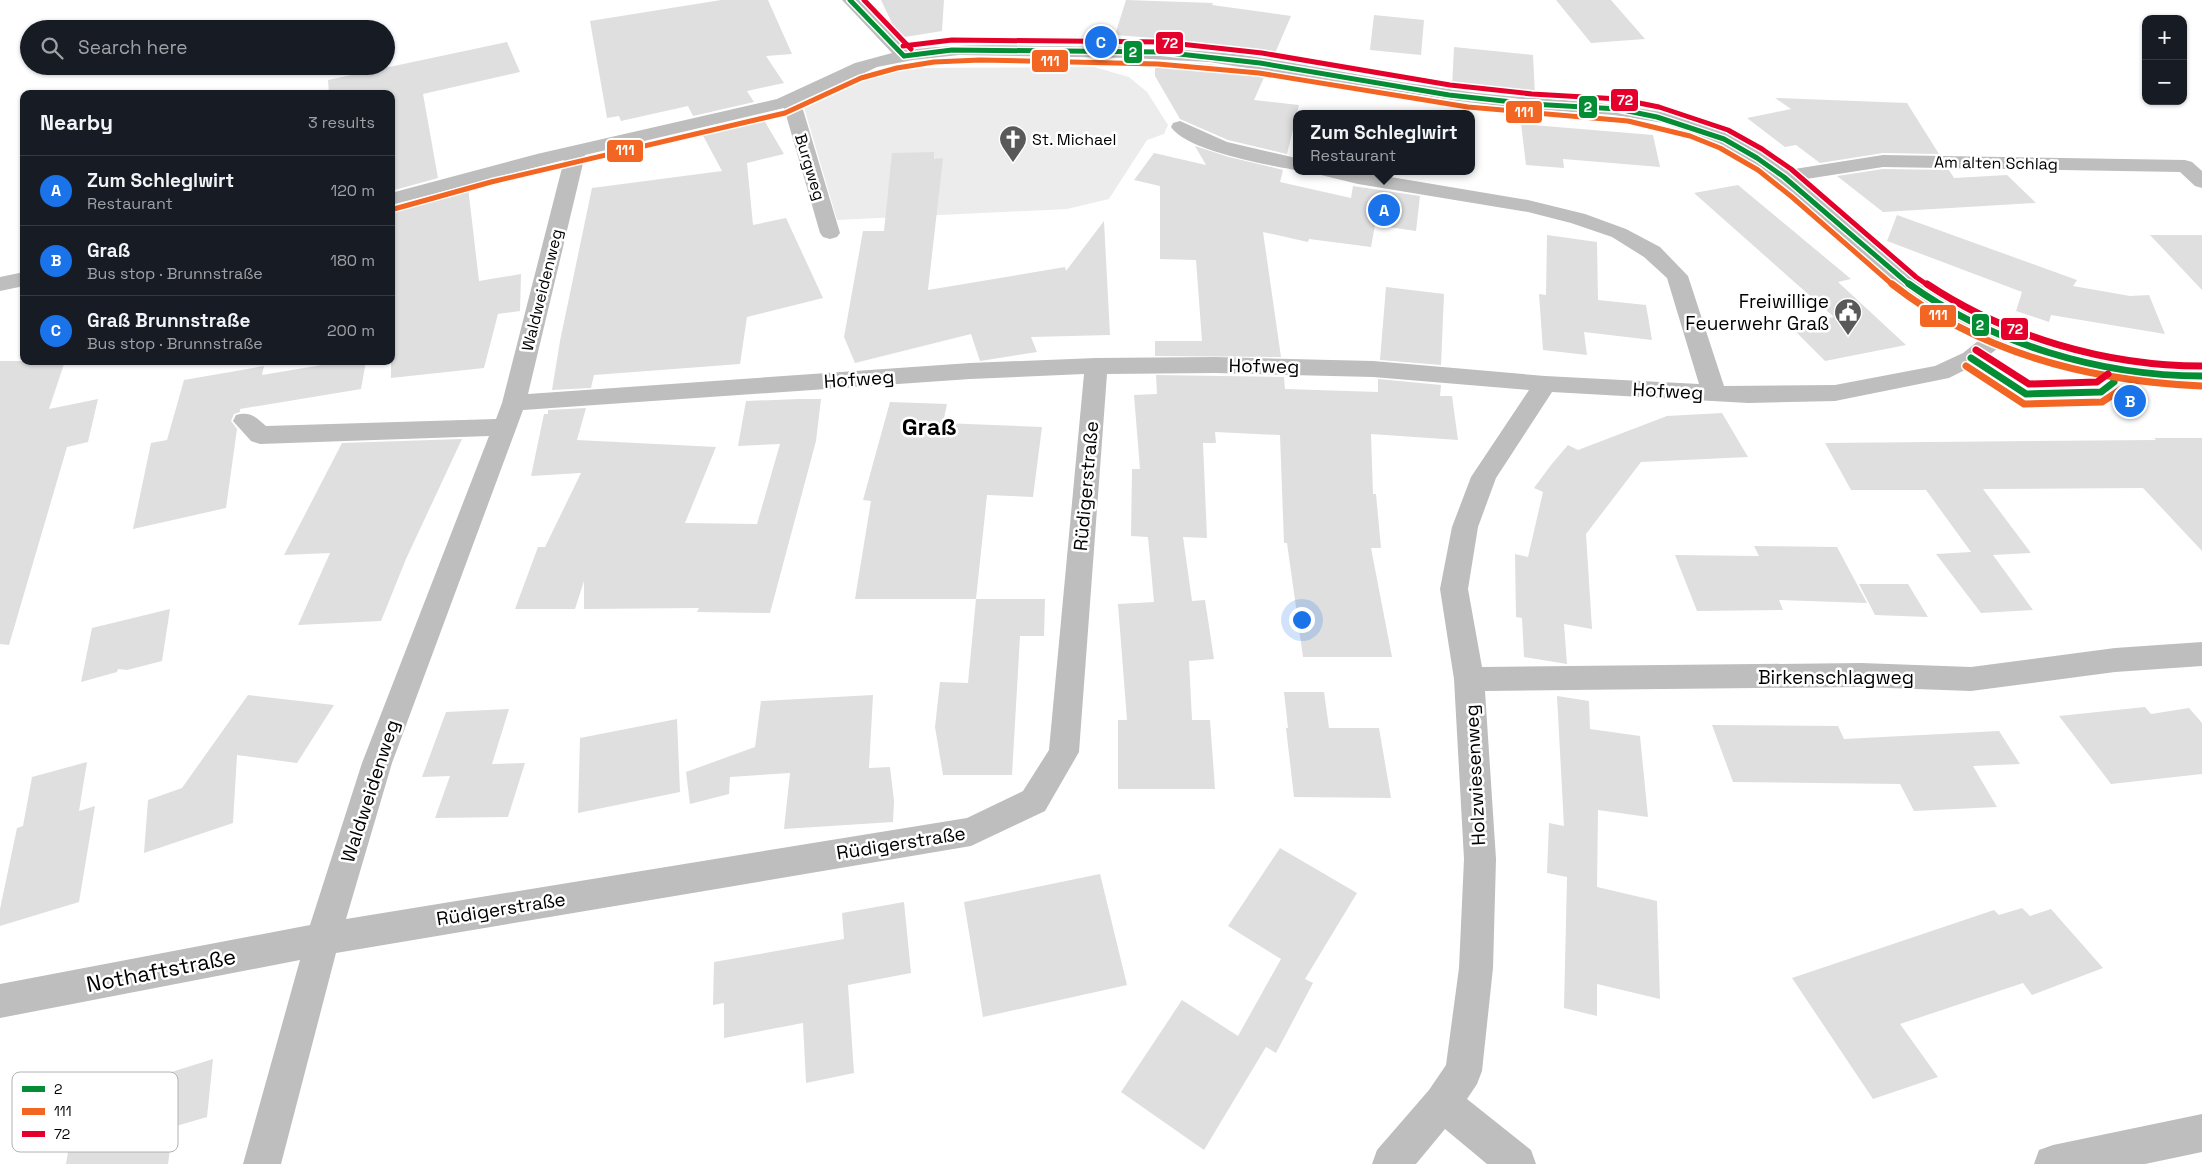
<!DOCTYPE html>
<html lang="en">
<head>
<meta charset="utf-8">
<style>
  body { margin:0; font-family:"Space Grotesk",sans-serif; background:#20242c; color:#f1f3f6 }
  .controls { position:absolute; right:15px; top:15px; display:grid; overflow:hidden; border-radius:10px; box-shadow:0 1px 4px #0004 }
  .controls button { width:45px; height:45px; display:grid; place-items:center; padding:0; border:0; border-bottom:1px solid #363941; background:#171b24; color:#f1f3f6; font:25px sans-serif }
  .you { position:absolute; left:1301px; top:619px; width:18px; height:18px; margin:-12px; border:4px solid #fff; border-radius:50%; background:#1a73e8; box-shadow:0 0 0 8px #1a73e833 }
  .badge { display:grid; place-items:center; width:32px; height:32px; border-radius:50%; background:#1a73e8; color:#fff; font-size:16px; font-weight:700 }
  .pin { position:absolute; translate:-50% -50%; border:2px solid #fff; box-shadow:0 1px 5px #0006 }
  .popup { position:absolute; left:1293px; top:110px; width:182px; height:65px; box-sizing:border-box; display:grid; place-content:center; border-radius:10px; background:#171b24; filter:drop-shadow(0 1px 4px #0005); font-size:16px; white-space:nowrap; color:#9ea1a6 }
  .popup b { font-size:19px; color:#f1f3f6 }
  .popup::after { content:''; position:absolute; left:50%; top:100%; margin-left:-10px; border:10px solid transparent; border-top-color:#171b24 }
  .list { margin:0; padding:0; list-style:none }
  h2 { display:flex; justify-content:space-between; align-items:center; height:65px; margin:0; padding:0 20px; font-size:21px }
  h2 small { font-size:16px; font-weight:400; color:#9ea1a6 }
  .list li { display:grid; grid-template-columns:32px 1fr auto; gap:15px; align-items:center; box-sizing:border-box; height:70px; padding:0 20px; border-top:1px solid #363941 }
  .list b { display:block; font-size:19px; white-space:nowrap }
  .list p { margin:0; font-size:16px; white-space:nowrap; color:#9ea1a6 }
  .list em { font-size:16px; font-style:normal; color:#9ea1a6 }
  .icon { flex:none; width:28px; height:28px; fill:none; stroke:currentColor; stroke-width:2; stroke-linecap:round; stroke-linejoin:round }
  .map { position:relative; flex:none; width:2202px; height:1164px; overflow:hidden }
  .search { position:absolute; background:#171b24; box-shadow:0 1px 4px #0004; left:20px; top:20px; width:375px; height:55px; display:flex; align-items:center; gap:12px; box-sizing:border-box; padding:0 18px; border-radius:28px; color:#9ea1a6; font-size:19px }
  .panel { position:absolute; background:#171b24; box-shadow:0 1px 4px #0004; left:20px; top:90px; width:375px; height:275px; border-radius:10px }
  .map>svg:first-child { display:block }
  .green { fill:#ececec }
  .building { fill:#dfdfdf }
  .lines { fill:none; stroke-linecap:round; stroke-linejoin:round }
  .minor { fill:#bebebe; fill-rule:evenodd }
  .bus-1-far1-casing { stroke:#fff; stroke-width:8 }
  .bus-1-casing { stroke:#fff; stroke-width:10 }
  .bus-2-far1-casing { stroke:#fff; stroke-width:8 }
  .bus-2-casing { stroke:#fff; stroke-width:10 }
  .bus-3-far1-casing { stroke:#fff; stroke-width:8 }
  .bus-3-casing { stroke:#fff; stroke-width:10 }
  .bus-1-far1 { stroke:#048d35; stroke-width:5 }
  .bus-1 { stroke:#048d35; stroke-width:7 }
  .bus-2-far1 { stroke:#f26522; stroke-width:5 }
  .bus-2 { stroke:#f26522; stroke-width:7 }
  .bus-3-far1 { stroke:#e4002b; stroke-width:5 }
  .bus-3 { stroke:#e4002b; stroke-width:7 }
  .labels { text-anchor:middle; dominant-baseline:central; stroke-width:5; stroke-linejoin:round; paint-order:stroke }
  .far-poi-label { font-size:16px; fill:#000; stroke:#fff; text-anchor:start }
  .far-street-label { font-size:16px; fill:#000; stroke:#fff }
  .poi-label { font-size:19px; fill:#000; stroke:#fff; text-anchor:end }
  .street-label { font-size:19px; fill:#000; stroke:#fff }
  .near-street-label { font-size:22px; fill:#000; stroke:#fff }
  .district-label { font-size:24px; font-weight:bold; fill:#000; stroke:#fff }
  .key { fill:#fff; stroke:#b2b2b2; stroke-width:1 }
  .key-label { font-size:14px; fill:#000 }
  .line-badge { stroke:#fff; stroke-width:2 }
  .badge-label { font-size:14px; text-anchor:middle; font-weight:bold; fill:#fff }
</style>
</head>
<body>
<div class="map">
<svg width="2202" height="1164" viewBox="0 0 2202 1164">
  <rect width="100%" height="100%" fill="#fff"/>
  <!-- green -->
  <path class="green" d="M1094,67l35,10 18,15 21,33 -4,9 -17,6 -38,59 -42,10 -230,11 -34,-116 71,-28 44,-8z"/>
  <!-- building -->
  <path class="building" d="M721,0h47l24,54 -26,2 18,27 -37,8 7,11 -61,14 -5,-10 -67,15 -2,-5 -12,2 -17,-97z
    M881,0h63l-2,31 -43,7z
    M1126,0l87,3 -1,2 79,11 -18,42 -40,-6 -78,-5 -1,-9 -39,-3z
    M1556,0h55l34,39 -54,4z
    M1374,15l50,5 -3,35 -51,-5z
    M507,42l13,30 -97,22 15,84 -47,13v-97h-62l-1,-14z
    M1454,47l79,8 2,41 -83,-9z
    M1155,61l54,3 57,9 -12,27 45,5 -12,49 -59,-14 -48,-21 -25,-43z
    M1775,98l132,5 32,51 -56,-1 -63,10 -24,-18 -11,2 -38,-29 44,-9z
    M761,115l23,39 -37,9 6,62 33,-7 37,80 -76,19 -7,47 -146,11 -3,13 -39,2 8,-49 32,-153 130,-17 -22,-41z
    M1521,124l132,11 7,32 -97,-8 1,9 -38,-3z
    M1195,146l34,11 54,13 -3,12 71,16 2,-12 67,10 -4,35 -41,-6 -4,22 -62,-8 -1,3 -45,-10 18,125 -126,-1v-15h47l-6,-81 -36,-1v-73l-26,-6 20,-27 52,12z
    M934,152v7l9,-1 -15,132 137,-23 1,4 38,-50 6,114 -79,2 6,15 -57,9 -9,-27 -116,29 -11,-26 19,-106h21l8,-78z
    M1883,169l66,1 5,8 53,-3 29,28 -153,9 -46,-36z
    M1738,185l113,94 -13,3 68,63 -81,16 -35,-35 44,-9 -140,-124z
    M468,187l11,94 42,-7 -1,37 -22,3 -14,54 -93,10v-171z
    M1897,215l180,65 -4,6 57,10 19,-1 16,39 -114,-19 -2,7 -33,-11 6,-19 -135,-51z
    M1547,235l50,7 1,58 48,5 6,35 -68,-8 3,23 -44,-5 -4,-56 7,1z
    M2150,235h52v55z
    M1386,287l58,7 -3,71 -61,-5z
    M0,361h65l-16,48 49,-10 -10,43 -21,5 -58,198 -9,-1z
    M346,361h20l-5,28 -121,20v3l-6,2 -3,7 6,8 -11,79 -93,21 18,-86 16,-3 17,-60 80,-14 -2,9z
    M1156,375l128,2 1,12 93,3v-13l63,6 -1,11h12l6,44 -87,-6 2,60h3l5,54h-10l21,109h-89l-16,-114h-3l-4,-108 -65,-3 1,11h-13l4,95 -24,-1 9,64 13,-1 9,59 -25,2 3,59h18l5,69h-97v-69h9l-9,-116 36,-2 -6,-65 -17,-1 1,-67h8l-6,-74 23,-1z
    M799,399h22l-5,42 -46,172 -73,-1 2,-4 -115,1v-28l-9,28h-60l23,-62h7l36,-74 -50,3 13,-62h4v-4l38,-2 -9,32 139,7 -31,76 72,1 23,-80 -42,2 8,-45z
    M890,402l57,2 -4,19 99,4 -9,70 -46,-2 -11,104h-121l16,-98 -8,-1z
    M1722,413l26,44 -107,5 -55,72 6,95 -28,-5 3,40 -43,-7 -2,-39 -6,-1 -1,-63 13,3 15,-65 -9,-4 17,-23 17,-20 10,5 89,-34z
    M2154,438h48v113l-59,-63 -160,1 48,64 -38,2 40,55 -52,3 -45,-59 35,-2 -45,-62h-75l-26,-47 331,-3z
    M462,439l-56,120 -25,62 -83,4 32,-72 -46,2 58,-112z
    M1754,546l83,1 30,56 -88,-3 4,10 -86,1 -22,-56 84,1z
    M1859,584h49l20,33 -53,-2z
    M976,599h69l-1,37h-24l-8,139h-69l-8,-48 5,-45 28,1z
    M170,609l-8,52 -35,9 -9,-1 -1,3 -36,10 11,-54z
    M1284,692h40l5,36h50l12,70 -97,-1 -8,-69h2z
    M248,695l86,10 -37,58 -60,-8 -4,68 -89,30 4,-53 34,-12z
    M873,695l-4,73 21,-1 4,34 -1,21 -109,7 6,-56 -60,4 -1,17 -39,10 -4,-32 69,-25 6,-46z
    M1557,696l32,5 1,28 50,7 8,81 -50,-7 -1,77 60,14 3,98 -63,-15v32l-33,-8 3,-131 -20,-4 2,-50 15,3z
    M2145,707l6,7 38,-6 13,15v51l-91,10 -52,-68z
    M509,709l-17,55 33,-1 -17,54 -73,1 15,-42 -28,1 24,-65z
    M677,719l3,73 -102,21 2,-75z
    M1712,725l126,1 6,13 155,-8 21,33 -47,2 24,41 -83,4 -14,-27 -167,-2z
    M87,762l-8,49 16,-5 -16,96 -79,24v-17l17,-81 6,-2 9,-49z
    M1280,848l77,45 -52,86 8,4 -37,70 -10,-6 -62,103 -83,-58 61,-92 56,36 43,-77 -53,-33z
    M1100,874l27,111 -144,32 -19,-115z
    M904,902l7,71 -63,12 6,88 -48,10 -3,-60 -79,15v-35l-11,2 1,-43 130,-23 -2,-26z
    M2022,908l8,8 21,-7 52,59 -71,27 -9,-12 -123,41 38,53 -65,22 -81,-121 202,-68 5,5z
    M213,1059l-6,58 -34,10 -5,37h-102l10,-62z"/>
  <g class="lines">
    <!-- minor -->
    <path class="minor" d="M842,0h17l49,50c44,-6 87,-5 131,-4 65,1 129,1 194,8 65,8 130,23 196,32 36,6 71,10 107,12 99,8 169,10 252,72l95,-15 302,5 7,2 10,9v17l-7,-2 -15,-14 -297,-5 -83,13c39,33 75,69 116,99 83,61 184,87 286,89v16c-69,-2 -135,-15 -200,-39l-23,18 -30,15 -114,23 -87,2 -196,-11 -56,86 -18,49 -10,62 14,78 379,-4 110,4 144,-19 87,-6v24l-87,6 -144,19 -110,-4 -376,4 11,168 -3,109 -11,103 -5,13 -10,15 64,51 5,14h-49l-42,-35 -29,35h-44l5,-14 52,-60 17,-25 13,-97 5,-109 -10,-180 -14,-90 12,-62 19,-50 58,-87 -156,-13 -158,-4 -108,1 -28,378 -34,59 -74,35 -635,107 -55,211h-38l57,-204 -300,58v-34l310,-59 52,-162 127,-327 -229,8 -9,-3 -18,-20 3,-6c14,-4 20,2 30,11l230,-7 6,-16 62,-243 -173,45v-12l146,-39 240,-55 78,-36 37,-10zM959,55l172,3 78,4 242,38 65,8 98,7 50,8 54,20 41,25 142,121 36,24 46,24 -20,16 -28,13 -100,19 -111,1 -36,-110 -28,-29 -34,-18 -41,-15 -57,-14 -173,-29h-37l3,4 37,9 170,28 43,11 41,14 32,20 23,21 32,106 -154,-8 -172,-15 -158,-4 -119,1 -126,5 -442,31 57,-239 199,-47 36,125 3,4 7,2 7,-2 3,-4 -39,-130 76,-36 36,-7zM1084,374l-35,376 -26,41 -56,27 -621,101 46,-156 131,-353 447,-31z
      M1180,121l47,21 69,16v12c-28,-5 -109,-19 -125,-43l2,-4z
      M24,272v14l-24,5v-14z
      M2202,1114v38l-57,12h-111l5,-14 14,-5z"/>
    <!-- bus-1-far1 casing -->
    <g class="bus-1-far1-casing">
      <path id="bus-1-far1" d="M850,0l54,56
        M904,56l48,-6 209,2 99,11 189,32 82,9 87,5 39,8 67,22 33,19 27,19 127,109"/>
    </g>
    <!-- bus-1 casing -->
    <g class="bus-1-casing">
      <path id="bus-1" d="M1909,284c84,60 191,92 293,92
        M1971,358l55,36 75,-2 13,-10"/>
    </g>
    <!-- bus-2-far1 casing -->
    <g class="bus-2-far1-casing">
      <path id="bus-2-far1" d="M394,209l97,-27 294,-69 76,-35 36,-10 37,-6 46,-2 178,4 101,9 209,34 160,14 62,15 30,12 38,22 34,27 102,89"/>
    </g>
    <!-- bus-2 casing -->
    <g class="bus-2-casing">
      <path id="bus-2" d="M1892,284c89,70 199,97 310,102
        M1966,366l58,38 78,-2 18,-12"/>
    </g>
    <!-- bus-3-far1 casing -->
    <g class="bus-3-far1-casing">
      <path id="bus-3-far1" d="M864,0l47,49
        M903,46l49,-6 210,2 100,11 188,32 82,9 87,5 40,8 69,23 34,19 29,20 125,108 13,9"/>
    </g>
    <!-- bus-3 casing -->
    <g class="bus-3-casing">
      <path id="bus-3" d="M1927,284c80,53 179,82 275,82
        M1976,350l53,34 68,-2 11,-8"/>
    </g>
    <!-- bus-1-far1 -->
    <use href="#bus-1-far1" class="bus-1-far1"/>
    <!-- bus-1 -->
    <use href="#bus-1" class="bus-1"/>
    <!-- bus-2-far1 -->
    <use href="#bus-2-far1" class="bus-2-far1"/>
    <!-- bus-2 -->
    <use href="#bus-2" class="bus-2"/>
    <!-- bus-3-far1 -->
    <use href="#bus-3-far1" class="bus-3-far1"/>
    <!-- bus-3 -->
    <use href="#bus-3" class="bus-3"/>
  </g>
  <!-- icons -->
  <defs>
    <g id="church-pin" transform="scale(1.4375)"><path d="M0 17L-7.5 6A9.5 9.5 0 1 1 7.5 6Z" fill="#595959" stroke="#fff"/><path d="M-1.2-6h2.4v3.5h3.3v2.4h-3.3V6h-2.4V-.1h-3.3v-2.4h3.3Z" fill="#fff"/></g>
    <g id="civic-pin" transform="scale(1.4375)"><path d="M0 17L-7.5 6A9.5 9.5 0 1 1 7.5 6Z" fill="#595959" stroke="#fff"/><path d="M-.6-6.5H3V-4.5H.6V-3L4-1V1h2V6H-6V1h2V-1L-.6-3ZM-1.2 2.5V6h2.4V2.5Z" fill="#fff"/></g>
  </defs>
  <g fill-rule="evenodd">
    <use href="#church-pin" x="1013" y="139"/>
    <use href="#civic-pin" x="1848" y="312"/>
  </g>
  <g class="labels">
    <!-- far-poi labels -->
    <g class="far-poi-label">
      <text x="1032" y="139">St. Michael</text>
    </g>
    <!-- far-street labels -->
    <g class="far-street-label">
      <text transform="translate(1996 163) rotate(1)">Am alten Schlag</text>
      <text transform="translate(810 167) rotate(73)">Burgweg</text>
      <text transform="translate(542 290) rotate(-76)">Waldweidenweg</text>
    </g>
    <!-- poi labels -->
    <g class="poi-label">
      <text x="1829" y="301">Freiwillige<tspan x="1829" dy="22">Feuerwehr Graß</tspan></text>
    </g>
    <!-- street labels -->
    <g class="street-label">
      <text transform="translate(1264 366) rotate(1)">Hofweg</text>
      <text transform="translate(859 379) rotate(-4)">Hofweg</text>
      <text transform="translate(1668 391) rotate(3)">Hofweg</text>
      <text transform="translate(1086 486) rotate(-85)">Rüdigerstraße</text>
      <text x="1836" y="677">Birkenschlagweg</text>
      <text transform="translate(1475 775) rotate(-93)">Holzwiesenweg</text>
      <text transform="translate(370 791) rotate(-72)">Waldweidenweg</text>
      <text transform="translate(901 843) rotate(-9)">Rüdigerstraße</text>
      <text transform="translate(501 909) rotate(-9)">Rüdigerstraße</text>
    </g>
    <!-- near-street labels -->
    <g class="near-street-label">
      <text transform="translate(161 970) rotate(-11)">Nothaftstraße</text>
    </g>
    <!-- district labels -->
    <g class="district-label">
      <text x="929" y="426">Graß</text>
    </g>
  </g>
  <!-- legend -->
  <rect x="12" y="1072" width="166" height="80" rx="8" class="key"/>
  <rect x="22" y="1086" width="23" height="6" fill="#048d35"/>
  <rect x="22" y="1108" width="23" height="7" fill="#f26522"/>
  <rect x="22" y="1131" width="23" height="6" fill="#e4002b"/>
  <g class="key-label">
    <text x="54" y="1094">2</text>
    <text x="54" y="1116">111</text>
    <text x="54" y="1139">72</text>
  </g>
  <g class="line-badge">
    <rect x="1155" y="31" width="29" height="24" rx="5" fill="#e4002b"/>
    <rect x="1123" y="40" width="20" height="24" rx="5" fill="#048d35"/>
    <rect x="1031" y="49" width="38" height="24" rx="5" fill="#f26522"/>
    <rect x="1610" y="88" width="29" height="24" rx="5" fill="#e4002b"/>
    <rect x="1578" y="95" width="20" height="24" rx="5" fill="#048d35"/>
    <rect x="1505" y="100" width="38" height="24" rx="5" fill="#f26522"/>
    <rect x="606" y="139" width="38" height="24" rx="5" fill="#f26522"/>
    <rect x="1919" y="304" width="38" height="24" rx="5" fill="#f26522"/>
    <rect x="1971" y="313" width="19" height="24" rx="5" fill="#048d35"/>
    <rect x="2000" y="317" width="29" height="24" rx="5" fill="#e4002b"/>
  </g>
  <g class="badge-label">
    <text x="1170" y="48">72</text>
    <text x="1133" y="57">2</text>
    <text x="1050" y="66">111</text>
    <text x="1625" y="105">72</text>
    <text x="1588" y="112">2</text>
    <text x="1524" y="117">111</text>
    <text x="625" y="155">111</text>
    <text x="1938" y="320">111</text>
    <text x="1980" y="330">2</text>
    <text x="2015" y="334">72</text>
  </g>
</svg>
<div class="controls">
<button>+</button>
<button>−</button>
</div>
<div class="you"></div>
<div class="pin badge" style="left:1384px;top:210px">A</div>
<div class="popup"><b>Zum Schleglwirt</b>Restaurant</div>
<div class="pin badge" style="left:2130px;top:401px">B</div>
<div class="pin badge" style="left:1101px;top:42px">C</div>
<div class="search"><svg class="icon" aria-label="search" viewBox="0 0 24 24"><circle cx="10" cy="10" r="6"/><path d="M15 15l6 6"/></svg>Search here</div>
<section class="panel">
<h2>Nearby<small>3 results</small></h2>
<ul class="list">
<li><span class="badge">A</span><div><b>Zum Schleglwirt</b><p>Restaurant</p></div><em>120 m</em></li>
<li><span class="badge">B</span><div><b>Graß</b><p>Bus stop · Brunnstraße</p></div><em>180 m</em></li>
<li><span class="badge">C</span><div><b>Graß Brunnstraße</b><p>Bus stop · Brunnstraße</p></div><em>200 m</em></li>
</ul>
</section>
</div>
</body>
</html>
